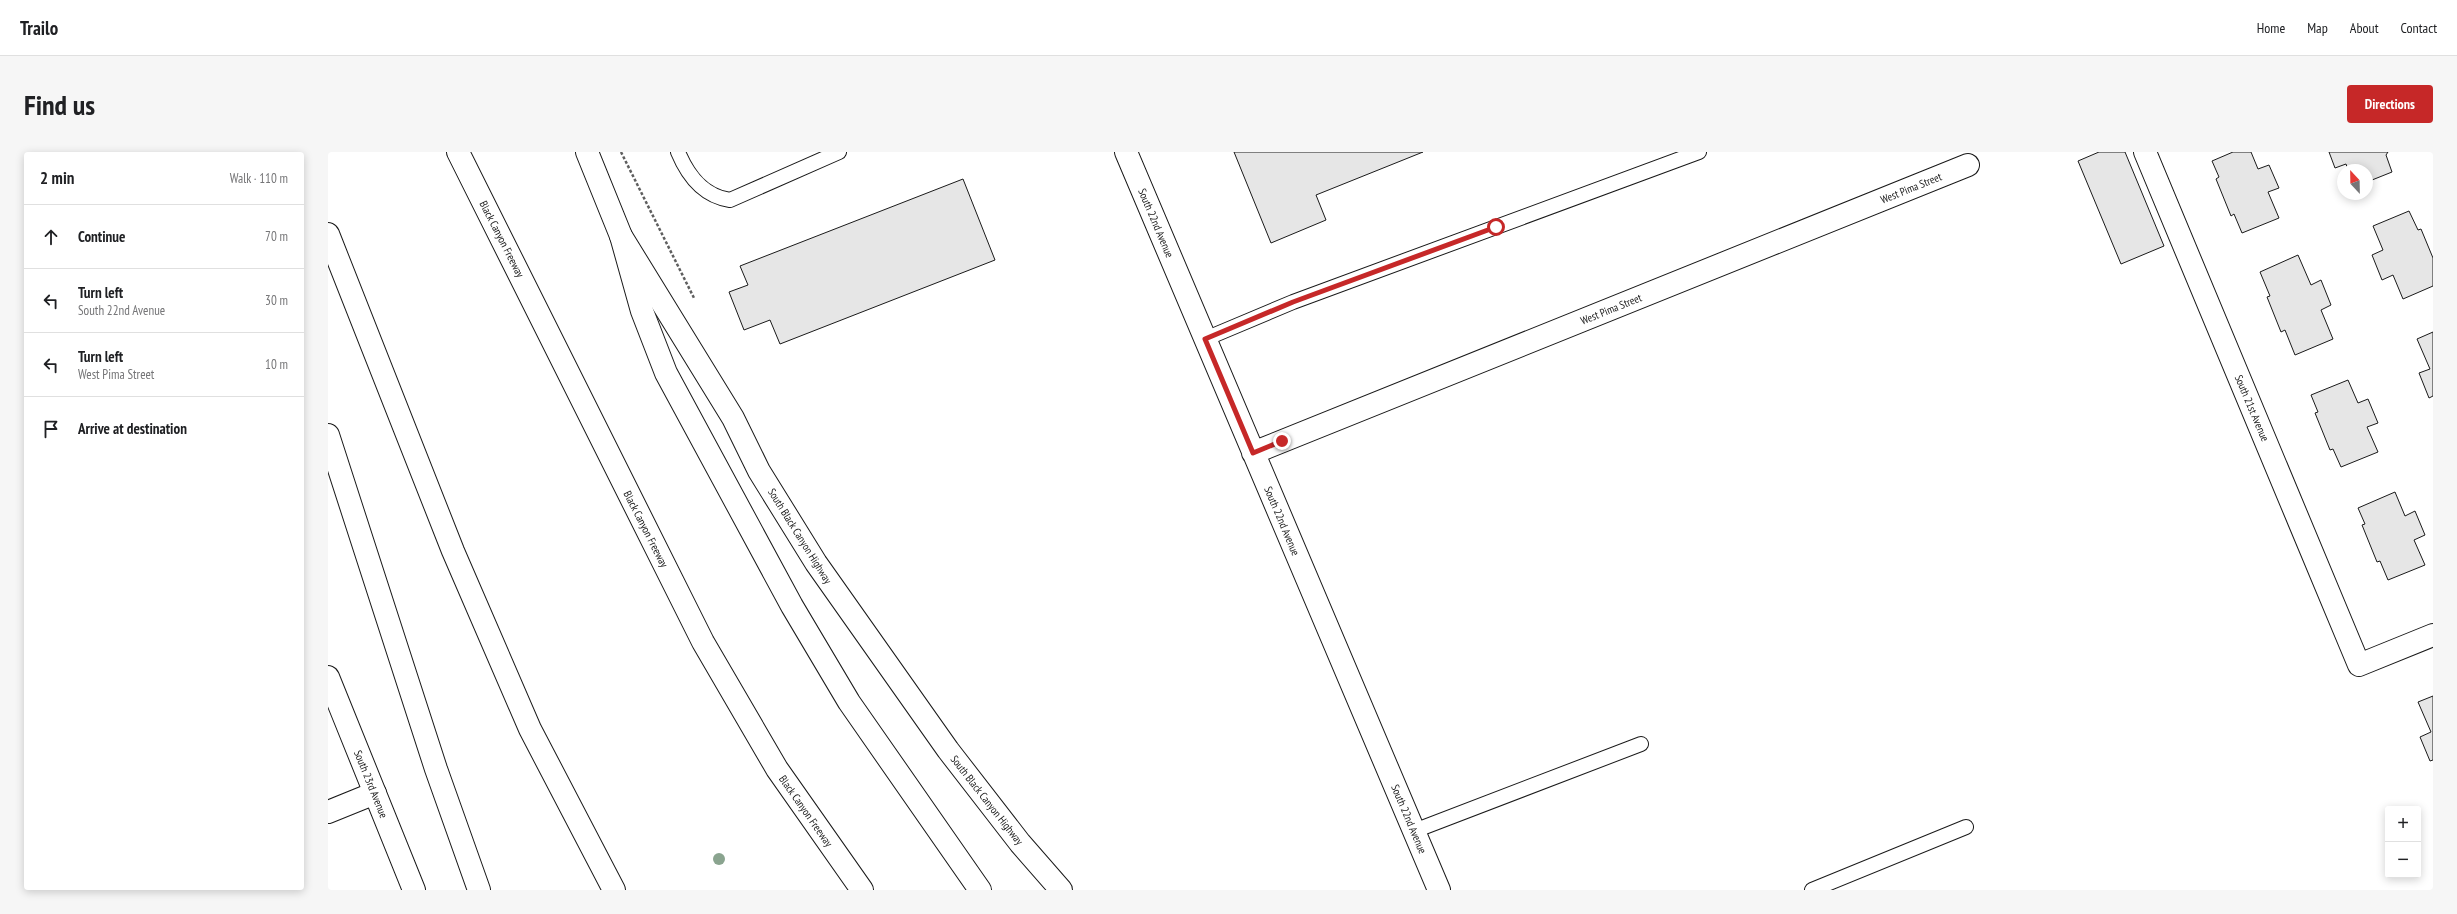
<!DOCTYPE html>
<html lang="en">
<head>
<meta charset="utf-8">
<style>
  body { margin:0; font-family:"PT Sans Narrow",sans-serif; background:#f6f6f6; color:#202124 }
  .controls { position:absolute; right:12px; bottom:12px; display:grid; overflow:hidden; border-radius:4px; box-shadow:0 2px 10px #0003 }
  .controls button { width:36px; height:36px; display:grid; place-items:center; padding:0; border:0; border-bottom:1px solid #e0e0e0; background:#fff; color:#202124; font:20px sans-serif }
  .compass { position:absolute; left:2009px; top:12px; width:36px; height:36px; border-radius:50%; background:#fff; box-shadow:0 2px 10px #0003; rotate:338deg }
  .stop { position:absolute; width:12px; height:12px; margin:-9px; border:3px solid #c62828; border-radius:50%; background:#fff }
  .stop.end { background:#c62828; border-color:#fff; box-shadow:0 1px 4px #0008 }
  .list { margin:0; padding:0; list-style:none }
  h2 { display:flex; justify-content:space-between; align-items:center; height:52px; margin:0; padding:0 16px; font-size:17px }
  h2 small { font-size:13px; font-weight:400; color:#757577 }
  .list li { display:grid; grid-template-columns:26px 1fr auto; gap:12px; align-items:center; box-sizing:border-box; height:64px; padding:0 16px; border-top:1px solid #e0e0e0 }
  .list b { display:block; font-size:15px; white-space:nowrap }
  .list p { margin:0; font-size:13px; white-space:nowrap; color:#757577 }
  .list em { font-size:13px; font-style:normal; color:#757577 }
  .icon { flex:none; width:22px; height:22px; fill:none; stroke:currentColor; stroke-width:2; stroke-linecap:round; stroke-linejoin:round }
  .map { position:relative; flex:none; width:2105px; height:738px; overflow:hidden; border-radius:4px }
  header { display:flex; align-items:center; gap:24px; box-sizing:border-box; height:56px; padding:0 20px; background:#fff; border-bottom:1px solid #e0e0e0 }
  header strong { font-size:19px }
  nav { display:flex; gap:22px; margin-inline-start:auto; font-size:14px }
  .intro { display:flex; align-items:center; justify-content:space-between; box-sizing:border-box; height:96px; padding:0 24px }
  h1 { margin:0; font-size:28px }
  .button { padding:10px 18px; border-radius:4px; background:#c62828; color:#fff; font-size:14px; font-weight:700 }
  main { display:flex; gap:24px; padding:0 24px }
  aside { flex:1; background:#fff; border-radius:4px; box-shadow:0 2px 10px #0003 }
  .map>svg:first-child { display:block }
  .building { fill:#e6e6e6; stroke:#1a1a1a }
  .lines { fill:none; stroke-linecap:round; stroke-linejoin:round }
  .service-casing { stroke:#1a1a1a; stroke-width:16 }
  .minor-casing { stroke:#1a1a1a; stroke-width:24 }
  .secondary-casing { stroke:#1a1a1a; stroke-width:24 }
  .motorway-casing { stroke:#1a1a1a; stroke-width:24 }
  .path { stroke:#5f5f5f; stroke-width:2.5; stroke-dasharray:3 2; stroke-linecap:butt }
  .service { stroke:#fff; stroke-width:14 }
  .minor { stroke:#fff; stroke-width:22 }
  .secondary { stroke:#fff; stroke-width:22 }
  .motorway { stroke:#fff; stroke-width:22 }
  .tree { fill:#8aa48f }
  .route { stroke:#c62828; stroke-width:5 }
  .labels { text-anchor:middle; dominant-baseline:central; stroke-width:3; stroke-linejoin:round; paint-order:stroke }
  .street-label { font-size:11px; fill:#1a1a1a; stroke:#fff }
</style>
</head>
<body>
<header>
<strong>Trailo</strong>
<nav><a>Home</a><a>Map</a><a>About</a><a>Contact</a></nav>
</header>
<div class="intro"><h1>Find us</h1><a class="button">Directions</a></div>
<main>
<aside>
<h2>2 min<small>Walk · 110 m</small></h2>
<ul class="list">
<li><svg class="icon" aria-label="ahead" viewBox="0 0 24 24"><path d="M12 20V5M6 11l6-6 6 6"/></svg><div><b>Continue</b></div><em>70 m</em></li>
<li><svg class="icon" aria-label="left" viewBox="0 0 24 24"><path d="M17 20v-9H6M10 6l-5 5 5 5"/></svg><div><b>Turn left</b><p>South 22nd Avenue</p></div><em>30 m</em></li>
<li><svg class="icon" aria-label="left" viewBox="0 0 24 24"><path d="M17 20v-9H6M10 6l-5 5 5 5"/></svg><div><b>Turn left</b><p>West Pima Street</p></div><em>10 m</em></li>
<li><svg class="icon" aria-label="arrive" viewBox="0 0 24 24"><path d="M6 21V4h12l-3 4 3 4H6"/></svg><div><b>Arrive at destination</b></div></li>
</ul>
</aside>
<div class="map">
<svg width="2105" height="738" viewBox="0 0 2105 738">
  <rect width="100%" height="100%" fill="#fff"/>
  <!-- building -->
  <path class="building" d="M906,0h189l-107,43 10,25 -55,23z
    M1771,0h26l39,94 -43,18 -43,-103z
    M1905,0h18l7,17 11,-4 10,23 -11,4 11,26 -37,15 -8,-19 -3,2 -15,-37 3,-2 -7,-16z
    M2001,0h59l-2,3 6,17 -25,10v-12h-19l-2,-6 -11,4z
    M635,27l32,81 -215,84 -10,-24 -26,10 -15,-38 19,-7 -8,-19z
    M2081,59l9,19 3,-1 12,29v28l-30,13 -10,-24 -11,5 -10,-25 11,-5 -10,-24z
    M1970,103l13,30 10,-5 10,25 -10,5 12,29 -38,16 -10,-25 -4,2 -14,-35 3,-1 -10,-24z
    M2105,180v64l-4,2 -10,-25 11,-4 -13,-30z
    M2020,228l10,23 10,-4 10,24 -11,4 11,25 -37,15 -8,-18 -3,1 -15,-37 3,-1 -7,-17z
    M2067,340l10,24 10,-5 10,24 -11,5 11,25 -37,15 -8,-19 -3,1 -15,-37 3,-1 -7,-16z
    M2105,544v64l-3,1 -10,-24 11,-5 -13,-30z"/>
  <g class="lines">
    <!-- service casing -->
    <g class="service-casing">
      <path id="service" d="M350,0c10,24 25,44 52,48l109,-48
        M877,187l88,-37 406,-150
        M1086,679l227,-87
        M1484,738l154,-63"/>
    </g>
    <!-- minor casing -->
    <g class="minor-casing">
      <path id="minor" d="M798,0l313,738
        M1817,0l214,513 74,-30
        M925,301l715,-288
        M0,660l47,-19"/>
    </g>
    <!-- secondary casing -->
    <g class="secondary-casing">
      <path id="secondary" d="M259,0l34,84 112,182 26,53 57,92 132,187 72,93 41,47
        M0,525l86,213"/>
    </g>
    <!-- motorway casing -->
    <g class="motorway-casing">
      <path id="motorway" d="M130,0l245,490 74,127 85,121
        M0,82l125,317 77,178 84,161
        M293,84l21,75 24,62 126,233 57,96 131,188
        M0,283l108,334 43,121"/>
    </g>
    <!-- path -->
    <path class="path" d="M293,0l73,146"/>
    <!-- service -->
    <use href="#service" class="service"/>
    <!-- minor -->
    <use href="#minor" class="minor"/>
    <!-- secondary -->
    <use href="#secondary" class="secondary"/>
    <!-- motorway -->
    <use href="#motorway" class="motorway"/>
  </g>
  <!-- trees -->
  <circle class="tree" cx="391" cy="707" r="6"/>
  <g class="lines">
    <!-- route -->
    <path class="route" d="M954,289l-29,12 -48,-114 88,-37 203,-75"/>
  </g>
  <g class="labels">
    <!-- street labels -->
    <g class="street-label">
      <text transform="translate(1583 36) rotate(-22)">West Pima Street</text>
      <text transform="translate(828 71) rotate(67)">South 22nd Avenue</text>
      <text transform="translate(174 87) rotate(63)">Black Canyon Freeway</text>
      <text transform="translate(1283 157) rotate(-22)">West Pima Street</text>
      <text transform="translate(1924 256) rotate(67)">South 21st Avenue</text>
      <text transform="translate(954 369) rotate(67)">South 22nd Avenue</text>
      <text transform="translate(318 377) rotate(63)">Black Canyon Freeway</text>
      <text transform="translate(472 384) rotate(58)">South Black Canyon Highway</text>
      <text transform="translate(43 632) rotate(68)">South 23rd Avenue</text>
      <text transform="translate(659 648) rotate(52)">South Black Canyon Highway</text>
      <text transform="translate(478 659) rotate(55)">Black Canyon Freeway</text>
      <text transform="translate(1081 667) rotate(67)">South 22nd Avenue</text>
    </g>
  </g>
</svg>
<div class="controls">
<button>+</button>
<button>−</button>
</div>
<svg class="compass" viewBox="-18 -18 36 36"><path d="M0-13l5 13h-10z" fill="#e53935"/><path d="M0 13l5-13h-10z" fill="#757577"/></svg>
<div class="stop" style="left:1168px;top:75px"></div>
<div class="stop end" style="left:954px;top:289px"></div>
</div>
</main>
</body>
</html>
